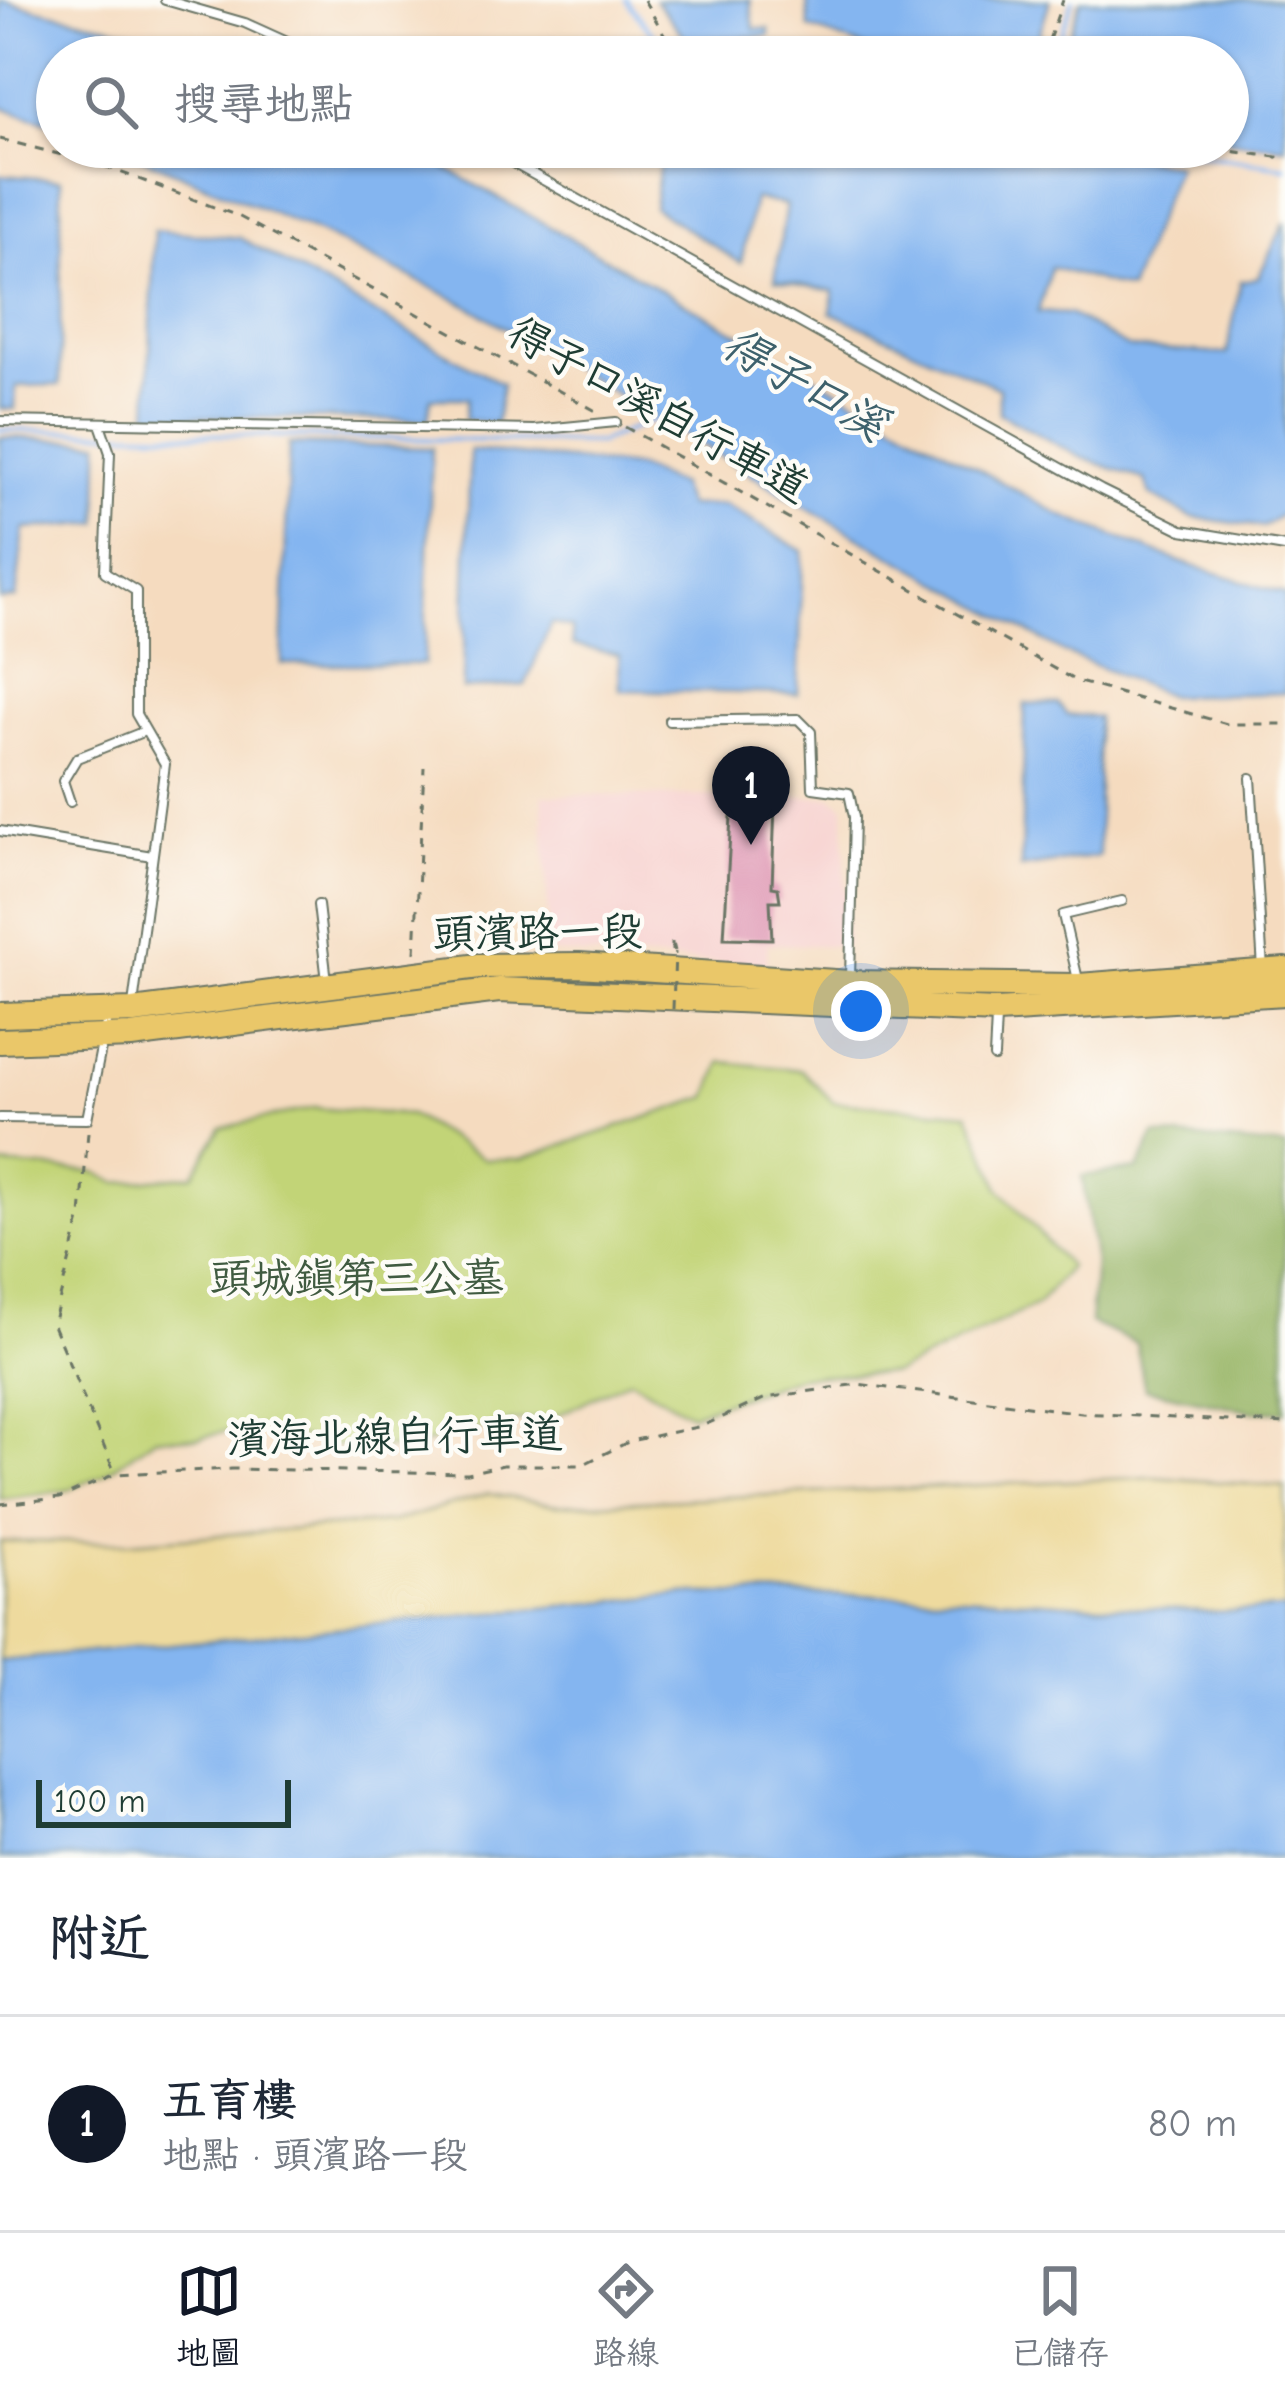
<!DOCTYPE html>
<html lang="zh-TW">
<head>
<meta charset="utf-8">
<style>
  body { margin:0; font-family:"Comic Neue","LXGW WenKai TC",sans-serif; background:#f2f2f3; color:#1f2937 }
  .scale { position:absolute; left:36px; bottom:30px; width:255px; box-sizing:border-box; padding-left:12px; border:6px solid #1f3d34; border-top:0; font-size:33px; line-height:42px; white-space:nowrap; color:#1f3d34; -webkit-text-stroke:9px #fdfcf7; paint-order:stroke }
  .you { position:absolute; left:861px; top:1011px; width:42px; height:42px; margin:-30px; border:9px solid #fff; border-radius:50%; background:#1a73e8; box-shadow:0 0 0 18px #1a73e833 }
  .badge { display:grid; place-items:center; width:78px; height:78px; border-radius:50%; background:#111827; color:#fff; font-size:39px; font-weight:700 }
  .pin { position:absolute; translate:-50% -99px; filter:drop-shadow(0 3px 6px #0008) }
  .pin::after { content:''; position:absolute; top:63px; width:42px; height:36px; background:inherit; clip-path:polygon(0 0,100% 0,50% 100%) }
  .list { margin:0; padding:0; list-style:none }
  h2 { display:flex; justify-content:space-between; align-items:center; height:156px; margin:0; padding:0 48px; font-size:51px }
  h2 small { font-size:39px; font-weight:400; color:#747a83 }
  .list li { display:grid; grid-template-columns:78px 1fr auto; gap:36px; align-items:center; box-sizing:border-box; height:216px; padding:0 48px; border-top:3px solid #e0e1e3 }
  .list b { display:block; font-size:45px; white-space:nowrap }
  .list p { margin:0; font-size:39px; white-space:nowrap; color:#747a83 }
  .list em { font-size:39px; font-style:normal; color:#747a83 }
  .icon { flex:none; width:66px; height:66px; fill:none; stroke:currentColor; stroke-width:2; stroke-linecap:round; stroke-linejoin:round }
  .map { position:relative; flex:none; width:1285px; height:1858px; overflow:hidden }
  .search { position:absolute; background:#fff; box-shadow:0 3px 9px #0004; left:36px; right:36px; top:36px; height:132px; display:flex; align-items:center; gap:30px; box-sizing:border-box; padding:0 42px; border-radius:66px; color:#747a83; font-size:45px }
  .sheet { height:372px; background:#fff }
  nav { display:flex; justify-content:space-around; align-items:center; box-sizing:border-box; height:168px; border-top:3px solid #e0e1e3; background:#fff; font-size:33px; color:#747a83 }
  nav a { display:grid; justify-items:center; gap:6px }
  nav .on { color:#111827 }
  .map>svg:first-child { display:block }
  .built { fill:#f7d0ce }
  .green { fill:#c2d477; stroke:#708856; stroke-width:3 }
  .forest { fill:#99b668; stroke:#5c7a4e; stroke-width:3 }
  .sand { fill:#eeda9e; stroke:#868c69; stroke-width:3 }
  .water { fill:#84b5f0; stroke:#527992; stroke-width:3 }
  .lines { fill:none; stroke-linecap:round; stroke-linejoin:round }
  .stream { stroke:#84b5f0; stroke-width:4.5 }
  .building { fill:#dd90af }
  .service-casing { stroke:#6a7465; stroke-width:12 }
  .primary-casing { stroke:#6a7465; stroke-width:28 }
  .path { stroke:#6a7465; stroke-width:3; stroke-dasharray:9 9; stroke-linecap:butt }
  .service { stroke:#fff; stroke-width:8 }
  .primary { stroke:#eac769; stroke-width:24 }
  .path-bridge { stroke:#6a7465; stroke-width:3; stroke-dasharray:9 9; stroke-linecap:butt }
  .labels { text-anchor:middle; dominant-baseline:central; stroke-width:9; stroke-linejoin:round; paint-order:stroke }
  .street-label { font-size:42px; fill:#1f3d34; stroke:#fdfcf7 }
  .park-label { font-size:42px; fill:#405b41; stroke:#fdfcf7 }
  .water-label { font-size:45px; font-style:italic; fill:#3d616c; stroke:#fdfcf7 }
</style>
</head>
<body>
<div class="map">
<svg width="1285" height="1858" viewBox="0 0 1285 1858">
  <rect width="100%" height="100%" fill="#fdfcf7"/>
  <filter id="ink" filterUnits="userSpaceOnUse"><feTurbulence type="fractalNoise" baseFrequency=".00833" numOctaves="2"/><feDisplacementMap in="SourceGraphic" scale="24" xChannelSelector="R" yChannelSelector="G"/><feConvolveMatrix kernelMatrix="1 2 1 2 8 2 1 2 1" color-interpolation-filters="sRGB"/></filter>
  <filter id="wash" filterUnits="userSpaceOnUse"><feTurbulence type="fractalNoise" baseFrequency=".004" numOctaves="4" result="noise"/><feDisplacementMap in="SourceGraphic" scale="48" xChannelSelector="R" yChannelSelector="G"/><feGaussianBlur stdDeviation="2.7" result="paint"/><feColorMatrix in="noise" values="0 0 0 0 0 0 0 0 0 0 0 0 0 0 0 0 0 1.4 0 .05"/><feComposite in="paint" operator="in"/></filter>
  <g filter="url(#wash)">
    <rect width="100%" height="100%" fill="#f5dbbf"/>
    <!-- built -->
    <path class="built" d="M542,795l290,2 12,9 2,140 -78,-2 -3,22 -215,-13z"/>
    <!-- green -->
    <path class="green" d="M722,1062l80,8 31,32 136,11 31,76 69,78 -31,37 -143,69 -96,3 -109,38 -60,-35 -74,37 -60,8 -87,24 -72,-2 -86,-20 -53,12 -42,-1 -52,37 -35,16 -69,9v-334l96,7 21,11 76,-8 28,-47 92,-20 97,7 75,44h36l187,-62z"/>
    <!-- forest -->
    <path class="forest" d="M1155,1135l130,12v265l-33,-1 -107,-22 -9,-46 -46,-20 5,-60 -13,-87 56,-7z"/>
    <!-- sand -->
    <path class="sand" d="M1154,1477l131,10v122l-73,3 -253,-16 -275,-2 -684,67v-119h130l262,-20 96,-28 69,11z"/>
    <!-- water -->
    <path class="water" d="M0,0l185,44 33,13h-161v68l-57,-18z
      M655,0h95l4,29h15v7l-82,4z
      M807,0h243l-18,57h-141l-82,-29z
      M1081,0h204v147l-57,-7v-83h-166z
      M116,147h292l652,368 120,47 105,32v99l-116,3 -104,-43 -266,-150 -332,-198 -149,-73z
      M662,147h416l99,18 -48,125 -78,-23 -13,45 31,2 60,34 98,6 14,-73 17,-3 27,-56v290l-22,15 -72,-10 -41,-22 -5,-15 -65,-23 -81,-44v-25l-168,-76 3,-21 -59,-11 11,-75 -32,-6 -13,64 -87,-55z
      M0,175l61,5 -1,205 -44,1 -1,23h-15z
      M154,230l86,8 262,146 -6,39 -31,-3 2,-22h-36l-3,22 -280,-4z
      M0,437l100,5 -1,81 -75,6 -8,69 -16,2z
      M289,444l143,4 -8,216h-142z
      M470,450l166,17 43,18 8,21 37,-1 79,46 -5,143 -178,-4 -1,-35 -46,-10 -2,-17 -20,-5 -26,62 -62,4z
      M1025,704h33l9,11 30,2 2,139 -78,12z
      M684,1594l276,2 252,16 73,-3v249h-1285v-197z"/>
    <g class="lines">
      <!-- stream -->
      <path class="stream" d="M626,0l45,57
        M745,57h71
        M1053,57l20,-57
        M1153,147l132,20
        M0,430l599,13 61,-26"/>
    </g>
    <g id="blocks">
      <!-- building -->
      <path class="building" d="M732,800l43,4 -3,83 6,1 2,13h-10l2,38 -48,-1z"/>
    </g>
  </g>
  <g filter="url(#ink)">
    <use href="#blocks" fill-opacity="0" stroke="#6a7465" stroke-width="3"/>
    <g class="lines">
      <!-- service casing -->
      <g class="service-casing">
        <path id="service" d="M165,0l80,23 75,34
          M484,147l617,343 81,40 103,17
          M0,421l534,9 82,-8
          M100,424l10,29 -5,119 31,19v123l29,50 -32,241
          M669,721l129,-2 13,13 2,56 36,5 5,24 -4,161
          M1251,778l12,191
          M70,802l-7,-21 14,-23 68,-27
          M0,831l152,25
          M318,905l9,76
          M1079,984l-16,-69 59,-14
          M994,1057l2,-39
          M0,1118l87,1 21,-106"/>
      </g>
      <!-- primary casing -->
      <g class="primary-casing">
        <path id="primary" d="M0,1015l133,-4 346,-45 100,-1 271,18 229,3 206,-16
          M0,1041l131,-5 368,-46 498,21 288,-18"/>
      </g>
      <!-- path -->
      <path class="path" d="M644,0l20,34 20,18c58,-4 124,-16 180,5
        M465,57l4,-8
        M1043,57l20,-57
        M0,139l101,26 137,51 358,195
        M1198,147l87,11
        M625,427l451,254 151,43h58
        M672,951v-12l3,12
        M415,953l9,-186
        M88,1132l-7,84 -28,109 62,148
        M0,1504l60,-6 55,-24 117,-5 236,4 35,-8h79l48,-24 72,-15 64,-28 91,-14 225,29 203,11"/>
      <!-- service -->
      <use href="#service" class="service"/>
      <!-- primary -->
      <use href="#primary" class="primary"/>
      <!-- path-bridge -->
      <path class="path-bridge" d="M673,1009l2,-57"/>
    </g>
  </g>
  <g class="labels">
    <!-- street labels -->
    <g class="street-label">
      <text transform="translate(658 410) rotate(29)">得子口溪自行車道</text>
      <text transform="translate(538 933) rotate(-1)">頭濱路一段</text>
      <text transform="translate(395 1437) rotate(-1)">濱海北線自行車道</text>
    </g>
    <!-- park labels -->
    <g class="park-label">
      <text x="357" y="1278">頭城鎮第三公墓</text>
    </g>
    <!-- water labels -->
    <g class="water-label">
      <text transform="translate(805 384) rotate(30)">得子口溪</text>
    </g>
  </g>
</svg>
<div class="scale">100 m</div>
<div class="you"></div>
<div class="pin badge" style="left:751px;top:845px">1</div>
<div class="search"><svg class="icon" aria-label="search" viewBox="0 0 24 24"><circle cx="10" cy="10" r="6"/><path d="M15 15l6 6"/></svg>搜尋地點</div>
</div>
<section class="sheet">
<h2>附近<small></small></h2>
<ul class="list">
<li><span class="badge">1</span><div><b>五育樓</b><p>地點 · 頭濱路一段</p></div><em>80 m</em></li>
</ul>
</section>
<nav>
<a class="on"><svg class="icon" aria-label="map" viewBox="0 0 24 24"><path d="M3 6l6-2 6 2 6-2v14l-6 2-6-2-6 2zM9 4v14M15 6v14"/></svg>地圖</a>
<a><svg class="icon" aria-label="directions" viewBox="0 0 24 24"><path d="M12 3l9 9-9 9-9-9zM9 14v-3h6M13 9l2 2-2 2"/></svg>路線</a>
<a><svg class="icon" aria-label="saved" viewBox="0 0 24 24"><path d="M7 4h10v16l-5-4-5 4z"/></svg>已儲存</a>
</nav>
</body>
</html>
